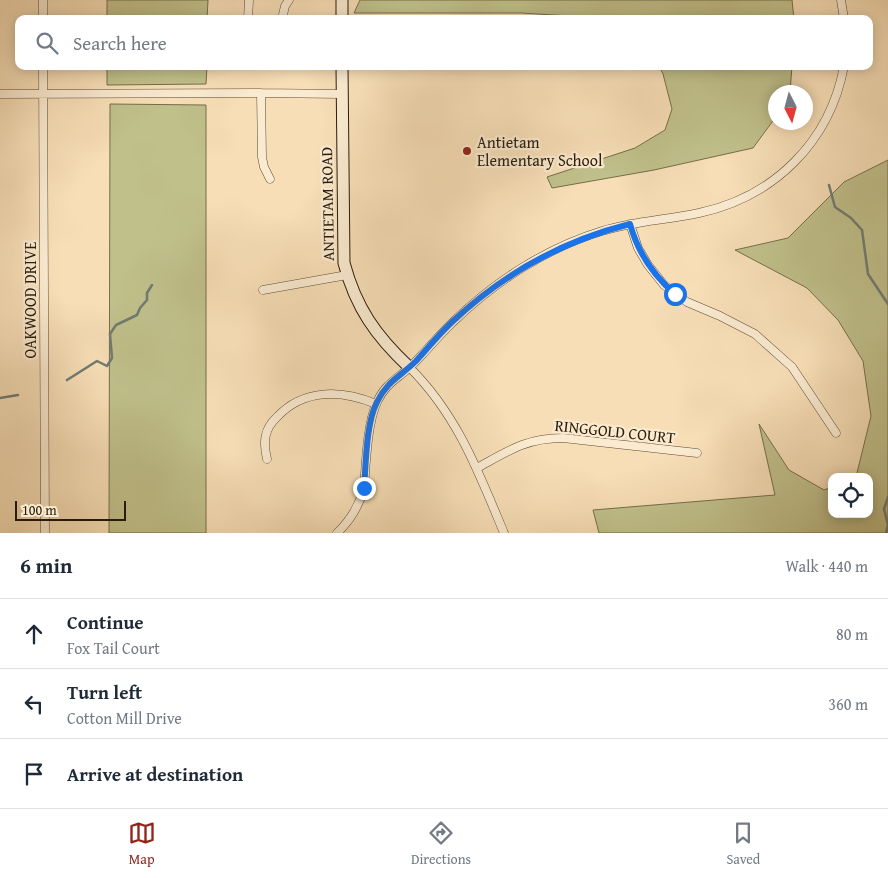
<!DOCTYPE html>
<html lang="en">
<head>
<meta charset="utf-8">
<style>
  body { margin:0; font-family:"Gentium Book Plus",serif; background:#f6f6f7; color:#1f2937 }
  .controls { position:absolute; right:15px; bottom:15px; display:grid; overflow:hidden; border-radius:10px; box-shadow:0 2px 12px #0003 }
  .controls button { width:45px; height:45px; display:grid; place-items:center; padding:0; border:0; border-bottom:1px solid #e0e1e3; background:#fff; color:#1f2937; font:25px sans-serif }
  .compass { position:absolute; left:768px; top:85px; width:45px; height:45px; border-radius:50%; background:#fff; box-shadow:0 2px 12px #0003; rotate:174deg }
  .scale { position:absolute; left:15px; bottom:12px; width:111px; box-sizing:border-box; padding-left:5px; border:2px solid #2a1c0a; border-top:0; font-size:14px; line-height:18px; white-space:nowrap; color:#2a1c0a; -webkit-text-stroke:4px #faead0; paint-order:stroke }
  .stop { position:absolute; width:15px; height:15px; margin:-11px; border:4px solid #1a73e8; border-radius:50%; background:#fff }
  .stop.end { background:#1a73e8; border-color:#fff; box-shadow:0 1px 5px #0008 }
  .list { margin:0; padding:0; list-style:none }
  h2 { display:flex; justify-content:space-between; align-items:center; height:65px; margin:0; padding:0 20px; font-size:21px }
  h2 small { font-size:16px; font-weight:400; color:#747a83 }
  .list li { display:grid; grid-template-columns:32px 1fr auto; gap:15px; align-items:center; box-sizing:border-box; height:70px; padding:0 20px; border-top:1px solid #e0e1e3 }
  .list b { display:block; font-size:19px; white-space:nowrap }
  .list p { margin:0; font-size:16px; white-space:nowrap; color:#747a83 }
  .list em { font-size:16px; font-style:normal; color:#747a83 }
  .icon { flex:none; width:28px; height:28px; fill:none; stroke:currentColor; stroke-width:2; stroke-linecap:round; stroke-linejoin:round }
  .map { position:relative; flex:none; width:888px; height:533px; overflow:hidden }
  .search { position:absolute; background:#fff; box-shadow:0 2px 12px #0003; left:15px; right:15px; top:15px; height:55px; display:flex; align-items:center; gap:12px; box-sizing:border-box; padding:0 18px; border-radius:10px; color:#747a83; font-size:19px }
  .sheet { height:275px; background:#fff }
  nav { display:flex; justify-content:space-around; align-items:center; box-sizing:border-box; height:70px; border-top:1px solid #e0e1e3; background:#fff; font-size:14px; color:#747a83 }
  nav a { display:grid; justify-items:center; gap:2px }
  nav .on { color:#8f2418 }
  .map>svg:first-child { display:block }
  .green { fill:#c0c08b; stroke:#756e4a }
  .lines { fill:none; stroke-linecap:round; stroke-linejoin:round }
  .stream { stroke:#707b71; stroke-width:2.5 }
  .street-casing { stroke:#5d4c35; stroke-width:9 }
  .secondary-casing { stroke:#2a1c0a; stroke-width:13 }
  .street { stroke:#faead0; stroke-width:8 }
  .secondary { stroke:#faead0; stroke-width:11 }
  .route { stroke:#1a73e8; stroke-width:6 }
  .poi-dot { fill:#8f2418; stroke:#faead0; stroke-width:2 }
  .labels { text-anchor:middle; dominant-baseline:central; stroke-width:4.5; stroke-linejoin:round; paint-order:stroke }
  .poi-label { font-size:16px; fill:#2a1c0a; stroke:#faead0; text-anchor:start }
  .street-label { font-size:16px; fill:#2a1c0a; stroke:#faead0 }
</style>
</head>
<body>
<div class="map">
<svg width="888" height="533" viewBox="0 0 888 533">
  <rect width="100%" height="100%" fill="#f7deb6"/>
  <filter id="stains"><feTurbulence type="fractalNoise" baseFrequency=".004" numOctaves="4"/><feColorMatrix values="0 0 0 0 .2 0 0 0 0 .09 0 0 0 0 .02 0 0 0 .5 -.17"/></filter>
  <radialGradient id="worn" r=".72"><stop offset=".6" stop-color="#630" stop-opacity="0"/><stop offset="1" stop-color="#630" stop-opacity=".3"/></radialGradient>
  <!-- green -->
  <path class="green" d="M107,0h101l-1,19h-100z
    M360,0h432l2,19h-175l-98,-6h-167z
    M107,66h100l-1,18 -99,1z
    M659,66h133l-2,26h-14l-1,26 -22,30 -99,22 -102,18 -5,-11 88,-29 30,-18 7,-21 -9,-35z
    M110,104l96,1v428h-97z
    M888,160v373h-289l-6,-23 182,-15 -16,-71 30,46 35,20 8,-3v27h37v-37h-13l15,-61 -8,-55 -25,-41 -31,-32 -72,-38 53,-12 56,-56z"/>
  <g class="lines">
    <!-- stream -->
    <path class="stream" d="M829,185l6,22 16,11 11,12 6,44 20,30
      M67,380l30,-19 10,5 5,-8 -2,-24 6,-9 21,-10 3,-7 7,-8v-7l5,-8
      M0,398l18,-3
      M886,533l2,-8 -4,-16 4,-12"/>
    <!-- street casing -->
    <g class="street-casing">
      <path id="street" d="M841,0l3,19
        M43,19v-19
        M248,19l1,-19
        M282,19l3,-13 4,-6
        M43,66l2,467
        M261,93l1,64 2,10 6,12
        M0,94l261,-1 81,1
        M630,224l8,24 10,17 16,20 23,17 33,14 35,18 37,33 44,66
        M263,290l84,-15
        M409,367c48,47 70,106 95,166
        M267,459c-4,-17 -3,-30 10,-42 27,-29 65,-27 99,-13
        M477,468c31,-17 49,-30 86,-30l134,15
        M337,533c14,-13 22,-27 27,-45 2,-25 3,-64 13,-86 9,-19 19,-22 33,-35 15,-14 27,-30 42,-44 42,-41 94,-75 150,-92 32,-10 65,-11 97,-18 75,-16 131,-71 145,-147"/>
    </g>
    <!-- secondary casing -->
    <g class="secondary-casing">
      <path id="secondary" d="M342,19v-19
        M342,66l2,197c12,45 32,73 65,104"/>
    </g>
    <!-- street -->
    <use href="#street" class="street"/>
    <!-- secondary -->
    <use href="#secondary" class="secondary"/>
  </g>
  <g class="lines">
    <!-- route -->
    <path class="route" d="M364,488c2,-25 2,-65 13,-86 10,-21 24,-26 39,-41 12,-13 23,-27 36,-39 51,-48 110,-81 178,-98 8,29 23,51 45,70"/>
  </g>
  <!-- markers -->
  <circle class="poi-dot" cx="467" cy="151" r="5"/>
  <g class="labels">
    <!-- poi labels -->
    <g class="poi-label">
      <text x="477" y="142">Antietam<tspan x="477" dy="18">Elementary School</tspan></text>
    </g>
    <!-- street labels -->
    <g class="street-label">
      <text transform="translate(327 204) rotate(-91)">ANTIETAM ROAD</text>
      <text transform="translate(30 300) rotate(-90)">OAKWOOD DRIVE</text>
      <text transform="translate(615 431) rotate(6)">RINGGOLD COURT</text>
    </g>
  </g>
  <rect width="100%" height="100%" filter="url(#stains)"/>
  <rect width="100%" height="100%" fill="url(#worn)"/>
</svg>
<div class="controls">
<button><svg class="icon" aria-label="locate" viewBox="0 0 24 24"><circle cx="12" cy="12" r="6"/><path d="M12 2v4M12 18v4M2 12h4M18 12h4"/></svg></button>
</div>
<svg class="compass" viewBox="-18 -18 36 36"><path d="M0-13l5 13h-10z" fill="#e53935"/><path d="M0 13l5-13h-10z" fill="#747a83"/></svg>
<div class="scale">100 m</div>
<div class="stop" style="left:675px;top:294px"></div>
<div class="stop end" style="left:364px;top:488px"></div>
<div class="search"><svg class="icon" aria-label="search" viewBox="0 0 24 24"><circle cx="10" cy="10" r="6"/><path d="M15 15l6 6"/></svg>Search here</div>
</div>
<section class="sheet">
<h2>6 min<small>Walk · 440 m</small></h2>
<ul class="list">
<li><svg class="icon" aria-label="ahead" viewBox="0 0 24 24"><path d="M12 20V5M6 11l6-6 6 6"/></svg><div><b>Continue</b><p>Fox Tail Court</p></div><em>80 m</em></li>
<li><svg class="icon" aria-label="left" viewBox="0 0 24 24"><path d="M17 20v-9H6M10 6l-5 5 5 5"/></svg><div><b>Turn left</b><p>Cotton Mill Drive</p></div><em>360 m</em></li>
<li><svg class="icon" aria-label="arrive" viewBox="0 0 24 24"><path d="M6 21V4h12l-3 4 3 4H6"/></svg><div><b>Arrive at destination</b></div></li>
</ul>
</section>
<nav>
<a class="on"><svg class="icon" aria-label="map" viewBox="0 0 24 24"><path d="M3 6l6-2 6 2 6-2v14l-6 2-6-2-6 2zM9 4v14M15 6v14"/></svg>Map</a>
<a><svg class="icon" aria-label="directions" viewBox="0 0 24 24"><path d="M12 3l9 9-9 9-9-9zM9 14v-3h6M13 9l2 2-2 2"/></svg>Directions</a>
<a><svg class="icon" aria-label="saved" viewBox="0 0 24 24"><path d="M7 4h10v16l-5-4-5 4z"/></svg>Saved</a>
</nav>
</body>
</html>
